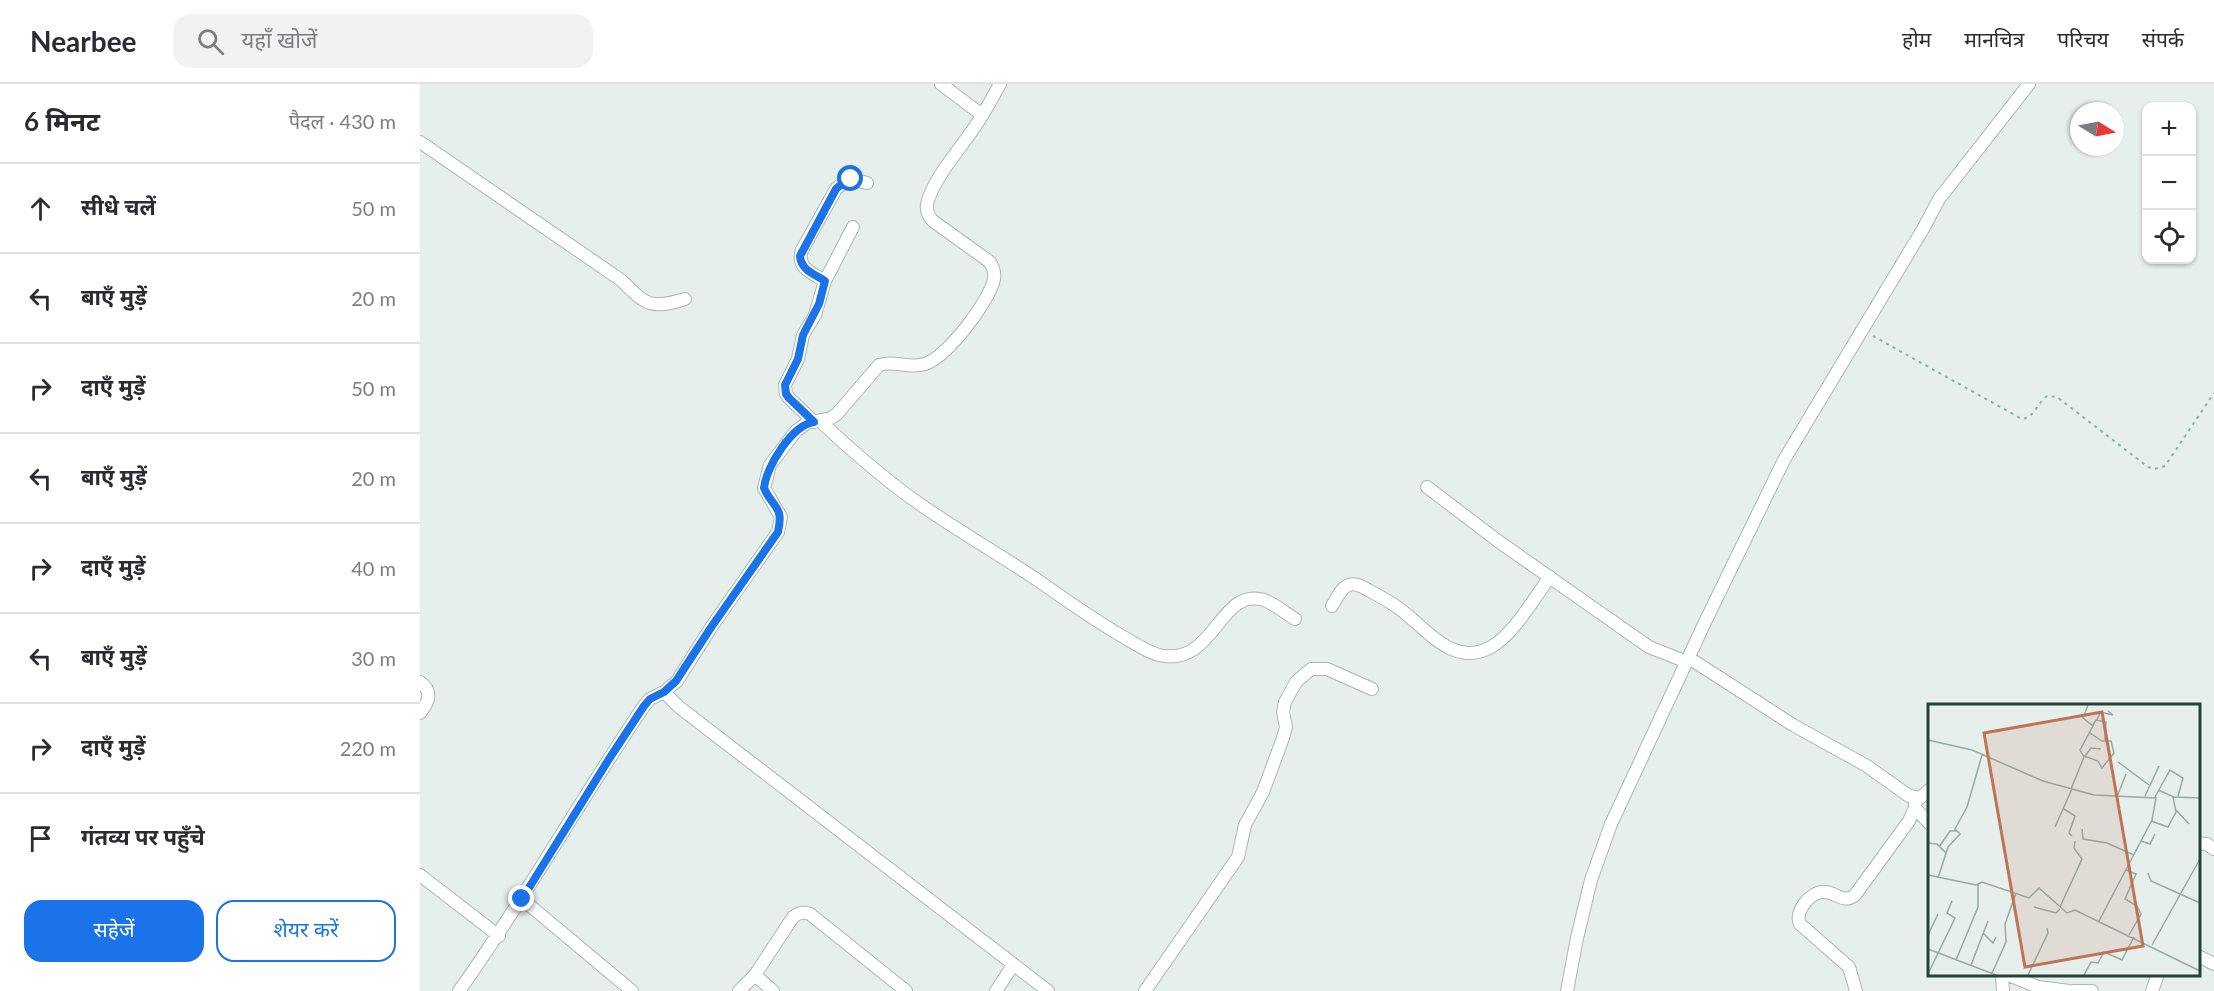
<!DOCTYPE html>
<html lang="hi">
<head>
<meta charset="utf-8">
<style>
  body { margin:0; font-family:Lato,"Noto Sans Devanagari",sans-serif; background:#f2f2f3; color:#2b2b33 }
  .controls { position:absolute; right:18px; top:18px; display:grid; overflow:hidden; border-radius:12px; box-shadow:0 2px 4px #0004 }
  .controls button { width:54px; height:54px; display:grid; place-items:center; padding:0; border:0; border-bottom:2px solid #e1e1e2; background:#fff; color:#2b2b33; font:30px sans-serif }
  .compass { position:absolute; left:1650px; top:18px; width:54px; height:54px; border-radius:50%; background:#fff; box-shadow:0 2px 4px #0004; rotate:100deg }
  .stop { position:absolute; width:18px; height:18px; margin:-14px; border:4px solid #1a73e8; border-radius:50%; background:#fff }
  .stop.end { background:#1a73e8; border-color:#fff; box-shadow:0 2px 6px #0008 }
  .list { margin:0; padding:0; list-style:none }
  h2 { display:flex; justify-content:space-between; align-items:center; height:78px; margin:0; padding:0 24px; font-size:26px }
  h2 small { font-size:20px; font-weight:400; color:#7c7c81 }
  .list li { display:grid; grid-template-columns:39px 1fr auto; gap:18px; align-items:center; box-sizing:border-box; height:90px; padding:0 24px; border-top:2px solid #e1e1e2 }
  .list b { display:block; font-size:22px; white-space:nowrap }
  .list em { font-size:20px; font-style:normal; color:#7c7c81 }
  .actions { display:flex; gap:12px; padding:18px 24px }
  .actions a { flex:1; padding:14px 0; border:2px solid #1a73e8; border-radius:18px; text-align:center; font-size:21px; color:#1a73e8 }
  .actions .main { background:#1a73e8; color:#fff }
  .icon { flex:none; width:33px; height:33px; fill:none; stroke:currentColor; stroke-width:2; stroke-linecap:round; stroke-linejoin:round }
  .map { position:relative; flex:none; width:1794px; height:907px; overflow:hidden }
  header { display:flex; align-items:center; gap:36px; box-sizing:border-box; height:84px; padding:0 30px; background:#fff; border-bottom:2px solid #e1e1e2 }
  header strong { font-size:28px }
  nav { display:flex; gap:33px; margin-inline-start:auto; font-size:21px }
  .search { width:420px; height:54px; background:#f2f2f3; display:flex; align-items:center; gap:15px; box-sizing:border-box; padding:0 21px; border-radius:18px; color:#7c7c81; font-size:22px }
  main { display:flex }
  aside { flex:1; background:#fff }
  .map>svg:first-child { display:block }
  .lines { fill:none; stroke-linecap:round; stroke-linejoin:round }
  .minor-casing { stroke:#a8b8b2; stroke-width:14 }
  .path { stroke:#86b3a5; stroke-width:2; stroke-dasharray:3 4.5; stroke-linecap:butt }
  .minor { stroke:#fff; stroke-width:12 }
  .route { stroke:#1a73e8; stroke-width:8 }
  .inset-road { fill:none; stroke:#98aaa4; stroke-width:1.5 }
  .view { fill:#c07456; fill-opacity:0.15; stroke:#c07456; stroke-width:3 }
  .inset-edge { fill:none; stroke:#24423a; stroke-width:3 }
</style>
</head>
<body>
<header>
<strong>Nearbee</strong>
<div class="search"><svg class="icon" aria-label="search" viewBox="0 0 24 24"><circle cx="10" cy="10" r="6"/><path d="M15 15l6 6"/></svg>यहाँ खोजें</div>
<nav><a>होम</a><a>मानचित्र</a><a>परिचय</a><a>संपर्क</a></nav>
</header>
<main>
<aside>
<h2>6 मिनट<small>पैदल · 430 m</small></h2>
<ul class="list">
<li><svg class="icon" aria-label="ahead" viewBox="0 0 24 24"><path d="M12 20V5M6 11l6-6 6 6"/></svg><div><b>सीधे चलें</b></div><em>50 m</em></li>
<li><svg class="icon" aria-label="left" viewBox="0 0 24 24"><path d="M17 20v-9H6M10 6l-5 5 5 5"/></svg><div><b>बाएँ मुड़ें</b></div><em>20 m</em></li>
<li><svg class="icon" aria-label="right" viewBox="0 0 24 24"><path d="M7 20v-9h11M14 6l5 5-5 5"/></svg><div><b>दाएँ मुड़ें</b></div><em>50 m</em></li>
<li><svg class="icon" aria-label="left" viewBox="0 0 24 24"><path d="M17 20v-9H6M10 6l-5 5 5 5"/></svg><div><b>बाएँ मुड़ें</b></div><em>20 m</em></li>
<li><svg class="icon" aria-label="right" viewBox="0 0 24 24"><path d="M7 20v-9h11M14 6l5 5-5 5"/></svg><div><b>दाएँ मुड़ें</b></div><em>40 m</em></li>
<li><svg class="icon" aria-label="left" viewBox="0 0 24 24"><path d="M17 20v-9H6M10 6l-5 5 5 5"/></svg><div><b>बाएँ मुड़ें</b></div><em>30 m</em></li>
<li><svg class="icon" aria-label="right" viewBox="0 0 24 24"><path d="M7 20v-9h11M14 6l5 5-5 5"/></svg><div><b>दाएँ मुड़ें</b></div><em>220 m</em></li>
<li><svg class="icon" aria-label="arrive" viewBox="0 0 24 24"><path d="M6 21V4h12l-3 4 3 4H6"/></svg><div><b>गंतव्य पर पहुँचे</b></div></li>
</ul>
<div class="actions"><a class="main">सहेजें</a><a>शेयर करें</a></div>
</aside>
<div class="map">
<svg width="1794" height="907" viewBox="0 0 1794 907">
  <rect width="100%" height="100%" fill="#e6efeb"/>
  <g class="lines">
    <!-- minor casing -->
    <g class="minor-casing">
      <path id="minor" d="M521,0l41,31
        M0,58l201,138c24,24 29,30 64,19
        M405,197c-13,-8 -29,-13 -23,-31l34,-61c11,-10 16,-10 31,-6
        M400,337c32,30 65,59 101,84 38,26 77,49 115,74 30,21 59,42 91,60 10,6 21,13 32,16 56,13 60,-69 105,-55 11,4 21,13 31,19
        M394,338l-25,-24 -3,-4 -1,-9 13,-26 5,-24 12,-20 10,-34 28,-54
        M1007,403l71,54 151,106 38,15
        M912,522c4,-6 9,-19 17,-21 7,-3 15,3 21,6 9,5 19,10 27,16 28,19 55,62 94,40 23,-13 43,-49 59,-70
        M1269,574l104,67 74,41 42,30 11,2 9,-8
        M0,598c13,9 9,20 0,31
        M244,608l15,15 369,284
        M1495,724l14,15
        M1778,759l9,1 7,5
        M0,791l79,61
        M102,815l110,92
        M1778,872l16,8
        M1582,890l1,17
        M1586,890l32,13 31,4
        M335,891l18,16
        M39,907c66,-92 121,-191 185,-285l6,-7 14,-7 13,-11 35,-55 66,-94 3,-15 -17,-29 6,-23 26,-34 11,-8 24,-5 6,-4 42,-49c16,-5 30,4 46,-1 22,-7 65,-63 69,-85 1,-7 -1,-11 -4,-17l-57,-41c-5,-5 -7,-10 -6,-17 6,-26 35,-57 49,-79 9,-13 16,-27 24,-41
        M319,907l16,-16 38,-58c7,-5 10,-5 17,-3l96,77
        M576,907l17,-26
        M725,907l93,-134 7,-32 18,-33 20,-54 3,-11 -3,-15 2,-10 11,-20 15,-13h16l45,20
        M1147,907l10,-53 14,-58 20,-56 95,-204 78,-160 139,-231 16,-30 90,-115
        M1436,907l-7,-24 -49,-43c-6,-12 10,-32 23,-32 13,-1 20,13 32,3l54,-74 6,-13v-10
        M1654,907h18
        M1732,907l6,-17"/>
    </g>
    <!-- path -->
    <path class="path" d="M1453,252l149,83c13,-2 15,-16 25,-23l10,1 91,70 6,2 11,-3 49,-73"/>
    <!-- minor -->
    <use href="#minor" class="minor"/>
  </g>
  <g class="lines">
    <!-- route -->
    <path class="route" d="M102,815l87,-140 35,-53 6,-7 14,-7 12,-11 36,-55 66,-94c6,-27 -5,-23 -14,-44 2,-21 28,-63 50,-66l-25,-24 -3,-4 -1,-9 13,-26 5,-24 16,-31 6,-23c-11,-7 -24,-11 -25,-25l36,-67 8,-7 7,-3"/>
  </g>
  <!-- overview -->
  <g transform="translate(1508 620)">
    <rect width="272" height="272" fill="#e6efeb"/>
    <path class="inset-road" d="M169,16l3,-8 13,3 -5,-4M165,21l3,-5 10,2 -1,18M0,36l44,10 71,31 51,14 62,3 -4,22 -53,101M156,52l14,5 4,7 12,-15 -3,-12h-9l-12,-8M157,52l6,-8 10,1M190,58l31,23M143,85l13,-32 -4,-7 13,-24 -10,-8 5,-13M230,86l16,7 26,1M217,92l14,-30M189,93l9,-23M227,93l15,-27 13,8 -5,18M136,105l11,7 -6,17 3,3M248,106l13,14M223,117l17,6 8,-15 -3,-15M127,123l17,-38M154,125l1,10 24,4 27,12M213,137l9,3 5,-10M0,139l9,1 9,9M11,143l11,-16h6M198,166l10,4 -11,25 12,7 4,8 -12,21M220,169l3,8 49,22M0,171l48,10 6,-3 47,16 10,-10 28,25 8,-3 125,61M10,174l10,-31 12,-13 -5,-5 12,-22 15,-52M106,203l22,6 4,-4M132,203l22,-48 -8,-11 1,-7M55,229l10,10 3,-6M0,231l10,-21M224,241l48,-86M0,245l68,26M28,256l22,-53v-23M43,261l17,-44M64,269l14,-31 -1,-18 11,-31M0,270l27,-56 -8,-5 5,-12M100,271l20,-42 -1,-5M156,271l7,-13 7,1 6,-11 18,8 12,-23"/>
    <path class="view" d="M174,8l41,234 -118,21 -41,-234z"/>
    <rect width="272" height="272" class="inset-edge"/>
  </g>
</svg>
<div class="controls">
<button>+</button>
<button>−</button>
<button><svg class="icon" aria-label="locate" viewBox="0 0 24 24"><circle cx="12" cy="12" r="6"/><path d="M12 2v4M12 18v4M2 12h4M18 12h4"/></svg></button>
</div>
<svg class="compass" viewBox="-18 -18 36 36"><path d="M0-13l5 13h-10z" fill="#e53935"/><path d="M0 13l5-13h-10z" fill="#7c7c81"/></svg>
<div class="stop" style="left:431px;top:95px"></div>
<div class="stop end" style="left:102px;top:815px"></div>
</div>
</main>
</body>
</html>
